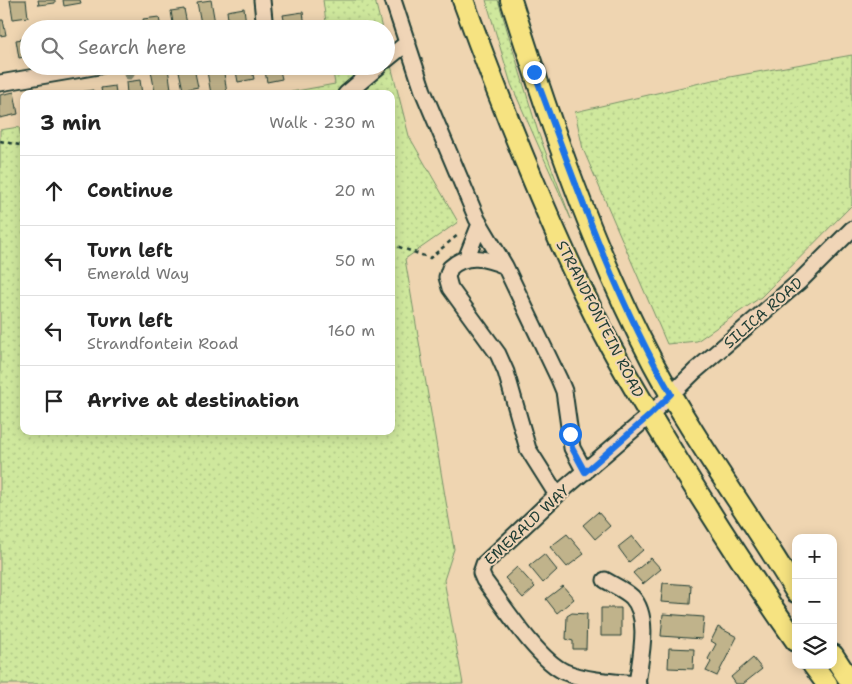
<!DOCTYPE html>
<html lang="en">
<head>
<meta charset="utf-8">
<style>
  body { margin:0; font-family:"Shantell Sans",sans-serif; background:#f6f6f6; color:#222 }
  .controls { position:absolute; right:15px; bottom:15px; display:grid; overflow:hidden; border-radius:10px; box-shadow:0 2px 12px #0003 }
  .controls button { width:45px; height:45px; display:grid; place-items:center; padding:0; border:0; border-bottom:1px solid #e0e0e0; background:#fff; color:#222; font:25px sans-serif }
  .stop { position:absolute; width:15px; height:15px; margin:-11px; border:4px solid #1a73e8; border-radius:50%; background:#fff }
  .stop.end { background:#1a73e8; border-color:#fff; box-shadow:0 1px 5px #0008 }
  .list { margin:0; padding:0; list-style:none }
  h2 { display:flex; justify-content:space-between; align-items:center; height:65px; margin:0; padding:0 20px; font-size:21px }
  h2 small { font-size:16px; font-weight:400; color:#767676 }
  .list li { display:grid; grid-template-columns:32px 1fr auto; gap:15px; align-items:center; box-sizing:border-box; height:70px; padding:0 20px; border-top:1px solid #e0e0e0 }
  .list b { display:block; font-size:19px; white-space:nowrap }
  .list p { margin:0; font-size:16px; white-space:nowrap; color:#767676 }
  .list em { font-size:16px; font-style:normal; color:#767676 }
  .icon { flex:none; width:28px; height:28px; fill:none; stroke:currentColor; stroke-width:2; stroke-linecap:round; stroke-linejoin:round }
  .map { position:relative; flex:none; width:852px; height:684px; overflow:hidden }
  .search { position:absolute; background:#fff; box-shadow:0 2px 12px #0003; left:20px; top:20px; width:375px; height:55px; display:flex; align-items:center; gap:12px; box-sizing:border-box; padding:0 18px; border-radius:28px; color:#767676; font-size:19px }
  .panel { position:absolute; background:#fff; box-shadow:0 2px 12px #0003; left:20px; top:90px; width:375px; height:345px; border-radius:10px }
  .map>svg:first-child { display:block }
  .green { fill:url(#green-dots); stroke:#779268 }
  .building { fill:#c0b38b; stroke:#1f3d34 }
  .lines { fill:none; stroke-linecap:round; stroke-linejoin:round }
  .minor-casing { stroke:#1f3d34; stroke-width:19 }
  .major-casing { stroke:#1f3d34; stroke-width:24 }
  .path { stroke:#1f3d34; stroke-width:2.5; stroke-dasharray:4 4; stroke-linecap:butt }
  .minor { stroke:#f0d5b7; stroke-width:15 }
  .major { stroke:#f6e381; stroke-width:20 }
  .tree { fill:#868b72 }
  .route { stroke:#1a73e8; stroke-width:6 }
  .labels { text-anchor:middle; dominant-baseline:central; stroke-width:4; stroke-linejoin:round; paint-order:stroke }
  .street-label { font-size:15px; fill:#1f3d34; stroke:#f0d5b7 }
</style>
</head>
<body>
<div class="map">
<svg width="852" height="684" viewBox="0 0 852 684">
  <defs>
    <pattern id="green-dots" width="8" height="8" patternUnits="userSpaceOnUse" patternTransform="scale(1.25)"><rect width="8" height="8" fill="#cfe89d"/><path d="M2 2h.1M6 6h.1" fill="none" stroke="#b1c888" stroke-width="1.8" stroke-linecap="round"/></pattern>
  </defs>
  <rect width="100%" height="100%" fill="#efd5b1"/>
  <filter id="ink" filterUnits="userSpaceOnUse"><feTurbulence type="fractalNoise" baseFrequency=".02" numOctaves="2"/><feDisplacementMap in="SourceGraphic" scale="10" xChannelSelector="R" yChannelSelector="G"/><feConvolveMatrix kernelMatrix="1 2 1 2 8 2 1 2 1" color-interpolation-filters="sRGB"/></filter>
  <g filter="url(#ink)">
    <!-- green -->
    <path class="green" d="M323,0h52l7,29h-55z
      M486,0h12l40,132 33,87 -60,-135z
      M386,46l23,90 49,86 -53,37 49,290 -10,31 19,104h-463v-554l19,-3 2,11h3v293h367v-337h-111l55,-10 -3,-18h54z
      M852,55v150l-91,92 -64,44 -30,3 -84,-195 -8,-37 138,-32z"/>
    <!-- building -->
    <path class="building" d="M10,0h16l2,17 -15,2z
      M38,0h17v3l-16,2z
      M63,0h17l1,3 -17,3z
      M211,0l5,29h-14l-5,-27z
      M244,8l2,16 -17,3 -2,-16z
      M184,9l4,20h-14l-3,-18z
      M303,12l2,14 11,-2 1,5h-31l-3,-14z
      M159,17l2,12h-16l-2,-10z
      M0,20h3l3,15 -6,1z
      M132,24v5h-16v-3z
      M29,38v18l-10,2 -3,-18z
      M206,66h17l4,28h-16z
      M235,66h16l3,13 -16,3z
      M264,66h15l3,13 -15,3z
      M299,66h15l1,3 -16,2z
      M168,68l3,21 -16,3 -4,-21z
      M194,68l4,19 -15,3 -4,-19z
      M140,80l2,14h-15l-1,-12z
      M115,86l1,8h-14l-1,-6z
      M93,90l1,4h-14v-2z
      M14,92l4,22 -18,4v-23z
      M598,512l12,14 -15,13 -12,-14z
      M567,534l17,20 -17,13 -17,-20z
      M632,536l11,14 -14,12 -11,-15z
      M544,554l13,16 -14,13 -14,-17z
      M651,558l10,11 -18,15 -10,-11z
      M517,567l18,20 -12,11 -18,-20z
      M663,583l28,2 -1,19 -29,-2z
      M563,586l11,13 -17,14 -11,-14z
      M601,608h20v28h-20z
      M572,613l15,1 -1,35h-13v-8l-7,-2 1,-23z
      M663,614l41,3 -2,22 -41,-3z
      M718,627l19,10 -20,39 -11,-5 5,-9 -3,-3 8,-15 -5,-3z
      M669,648l25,1 -1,20 -25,-1z
      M753,658l9,11 -19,15h-7l-5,-7z"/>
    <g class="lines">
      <!-- minor casing -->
      <g class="minor-casing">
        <path id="minor" d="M262,0l3,29
          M393,0l30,91 54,128 28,47 54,113 5,12 8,57 13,24
          M386,60l22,-18
          M0,83l99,-17
          M346,94l33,-28
          M466,259l14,-35
          M505,266c-19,-8 -39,-13 -55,2l-3,9 3,11 48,66 8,18 22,77 29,46
          M605,580c8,5 20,10 27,17 19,20 8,62 5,87
          M638,684c-24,-2 -51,-3 -73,-12 -27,-12 -62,-67 -81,-92l-3,-7 3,-9 73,-69 93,-80 45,-44 105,-90 52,-52"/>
      </g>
      <!-- major casing -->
      <g class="major-casing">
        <path id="major" d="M463,0c40,110 83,219 136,324 24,48 53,94 81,140 37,60 75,119 116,177
          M511,0c38,120 83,252 142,363 43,80 97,152 143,229
          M833,655l19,29
          M813,665l14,19"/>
      </g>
      <!-- path -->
      <path class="path" d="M0,141l24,5
        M391,244l39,14 29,-24"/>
      <!-- minor -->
      <use href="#minor" class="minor"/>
      <!-- major -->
      <use href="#major" class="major"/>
    </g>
    <!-- trees -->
    <circle class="tree" cx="129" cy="74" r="5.5"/>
  </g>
  <g class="lines" filter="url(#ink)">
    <!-- route -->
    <path class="route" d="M534,72c41,109 78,220 137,322l-21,21 -65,57 -13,-24 -2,-14"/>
  </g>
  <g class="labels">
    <!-- street labels -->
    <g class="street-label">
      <text transform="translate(763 313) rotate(-41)">SILICA ROAD</text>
      <text transform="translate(600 319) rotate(63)">STRANDFONTEIN ROAD</text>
      <text transform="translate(527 525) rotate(-43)">EMERALD WAY</text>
    </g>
  </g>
</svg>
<div class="controls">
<button>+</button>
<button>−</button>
<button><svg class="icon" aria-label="layers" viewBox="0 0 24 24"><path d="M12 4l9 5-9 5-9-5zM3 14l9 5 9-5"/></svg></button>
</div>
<div class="stop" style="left:570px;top:434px"></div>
<div class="stop end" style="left:534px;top:72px"></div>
<div class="search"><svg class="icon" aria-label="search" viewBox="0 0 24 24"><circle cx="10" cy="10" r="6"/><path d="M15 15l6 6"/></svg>Search here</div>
<section class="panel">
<h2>3 min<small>Walk · 230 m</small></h2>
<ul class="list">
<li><svg class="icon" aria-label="ahead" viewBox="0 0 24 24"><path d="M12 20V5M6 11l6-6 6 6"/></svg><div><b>Continue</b></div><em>20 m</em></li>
<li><svg class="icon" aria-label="left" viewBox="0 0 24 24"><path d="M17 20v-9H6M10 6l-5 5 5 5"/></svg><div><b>Turn left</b><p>Emerald Way</p></div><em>50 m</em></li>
<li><svg class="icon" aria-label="left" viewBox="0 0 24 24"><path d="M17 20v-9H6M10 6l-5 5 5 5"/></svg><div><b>Turn left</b><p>Strandfontein Road</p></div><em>160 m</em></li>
<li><svg class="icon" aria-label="arrive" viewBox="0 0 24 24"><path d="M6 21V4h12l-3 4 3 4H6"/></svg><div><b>Arrive at destination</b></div></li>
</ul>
</section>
</div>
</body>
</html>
